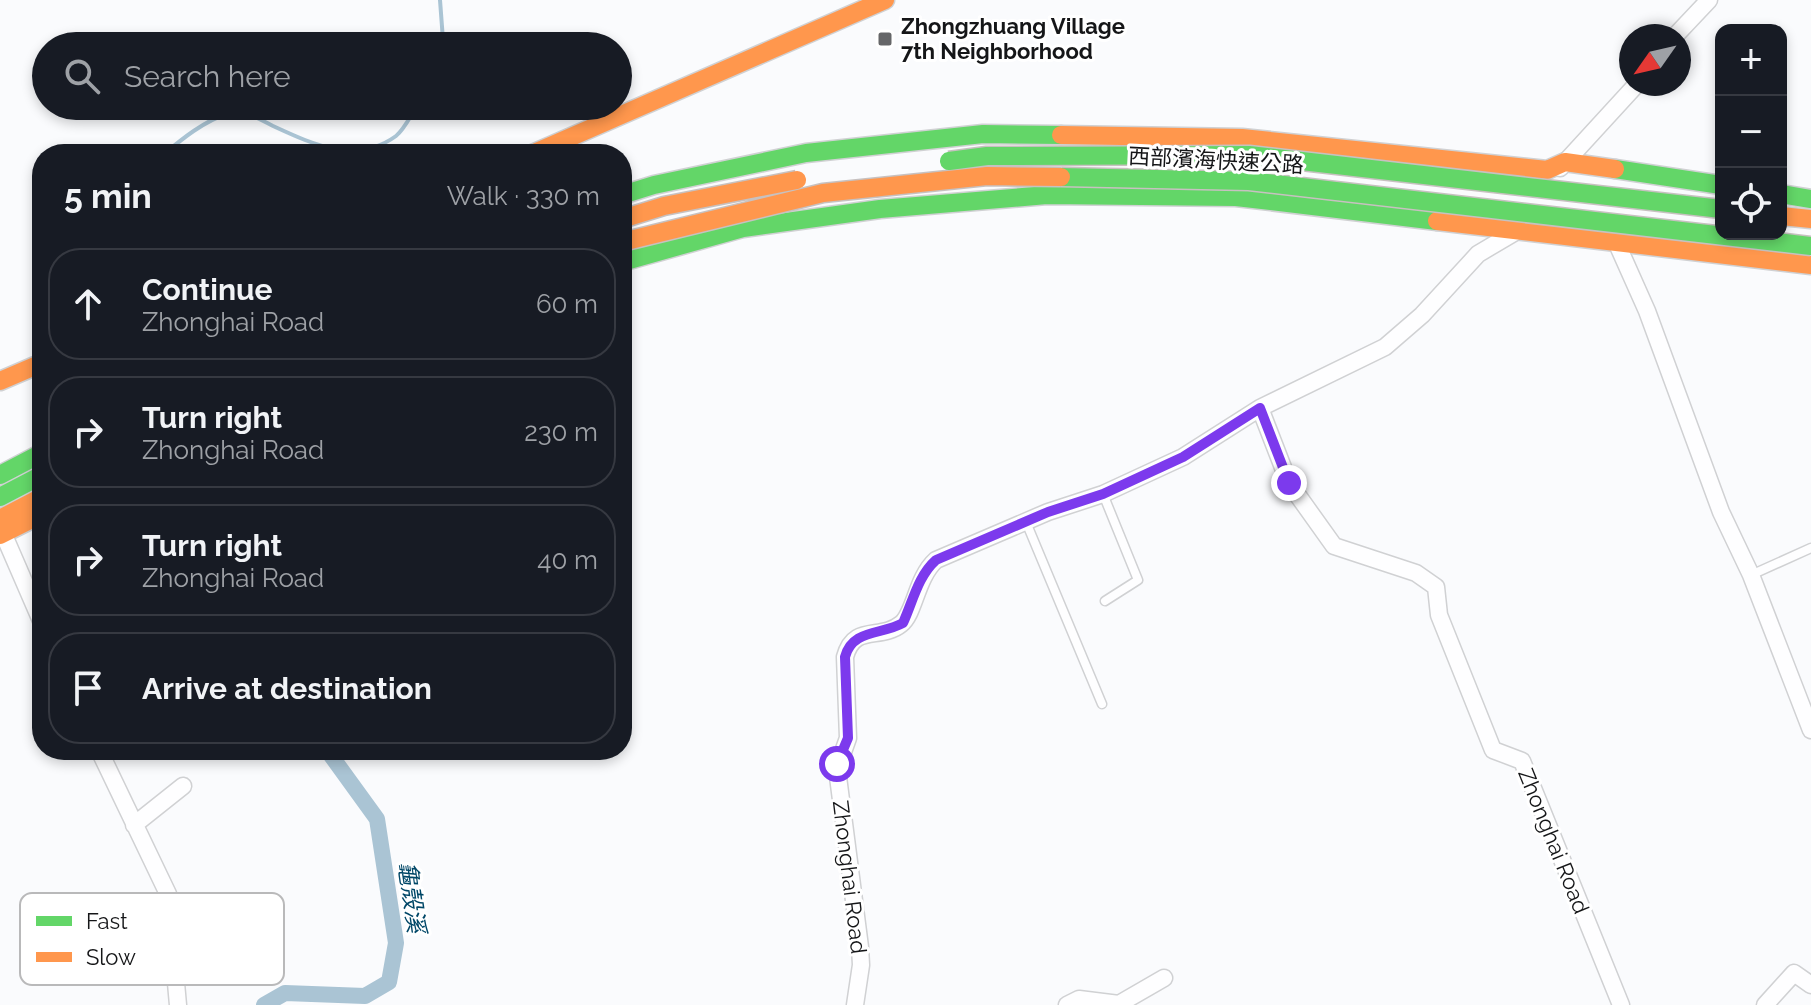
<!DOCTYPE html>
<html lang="en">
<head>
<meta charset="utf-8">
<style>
  body { margin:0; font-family:Raleway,"Noto Sans TC",sans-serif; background:#20242c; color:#f1f3f6 }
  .controls { position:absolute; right:24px; top:24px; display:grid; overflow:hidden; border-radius:16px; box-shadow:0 4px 12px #0003 }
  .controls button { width:72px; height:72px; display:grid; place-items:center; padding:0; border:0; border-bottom:2px solid #363941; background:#171b24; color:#f1f3f6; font:40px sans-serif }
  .compass { position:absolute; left:1619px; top:24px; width:72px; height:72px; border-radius:50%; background:#171b24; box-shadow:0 4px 12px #0003; rotate:236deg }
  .stop { position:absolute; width:24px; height:24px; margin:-18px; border:6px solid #7c3aed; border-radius:50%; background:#fff }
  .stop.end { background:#7c3aed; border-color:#fff; box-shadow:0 2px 8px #0008 }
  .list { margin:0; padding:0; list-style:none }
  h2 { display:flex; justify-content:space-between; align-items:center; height:104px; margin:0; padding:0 32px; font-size:34px }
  h2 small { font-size:26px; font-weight:400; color:#9ea1a6 }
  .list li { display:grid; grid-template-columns:52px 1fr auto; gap:24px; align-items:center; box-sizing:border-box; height:112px; margin:0 16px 16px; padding:0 16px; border:2px solid #363941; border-radius:32px }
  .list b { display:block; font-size:30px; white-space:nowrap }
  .list p { margin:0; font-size:26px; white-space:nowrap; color:#9ea1a6 }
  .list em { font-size:26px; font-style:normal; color:#9ea1a6 }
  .icon { flex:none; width:44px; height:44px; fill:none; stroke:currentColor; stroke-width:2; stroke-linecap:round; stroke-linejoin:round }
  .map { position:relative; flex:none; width:1811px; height:1005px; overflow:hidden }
  .search { position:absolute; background:#171b24; box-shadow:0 4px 12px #0003; left:32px; top:32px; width:600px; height:88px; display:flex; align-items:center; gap:20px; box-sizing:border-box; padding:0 28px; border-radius:44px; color:#9ea1a6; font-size:30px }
  .panel { position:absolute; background:#171b24; box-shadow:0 4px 12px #0003; left:32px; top:144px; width:600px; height:616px; border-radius:32px }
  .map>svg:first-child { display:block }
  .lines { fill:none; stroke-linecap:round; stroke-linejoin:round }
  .stream { stroke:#aac4d4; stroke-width:4 }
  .canal { stroke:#aac4d4; stroke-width:16 }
  .lane-casing { stroke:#d0d1d3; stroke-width:11 }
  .street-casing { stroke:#d0d1d3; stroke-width:19 }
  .fast-casing { stroke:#d0d1d3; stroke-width:21 }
  .slow-casing { stroke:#d0d1d3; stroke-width:21 }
  .lane { stroke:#fefeff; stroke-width:8 }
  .street { stroke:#fefeff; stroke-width:16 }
  .fast { stroke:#63d668; stroke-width:18 }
  .slow { stroke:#ff974d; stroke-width:18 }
  .fast-bridge-casing { stroke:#c7c1c0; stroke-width:21; stroke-linecap:butt }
  .slow-bridge-casing { stroke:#c7c1c0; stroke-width:21; stroke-linecap:butt }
  .fast-bridge { stroke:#63d668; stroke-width:18 }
  .slow-bridge { stroke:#ff974d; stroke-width:18 }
  .route { stroke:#7c3aed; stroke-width:10 }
  .poi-dot { fill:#656668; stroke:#fff; stroke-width:3 }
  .labels { text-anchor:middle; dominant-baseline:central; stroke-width:6; stroke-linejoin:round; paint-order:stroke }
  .poi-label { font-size:22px; font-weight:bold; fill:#151618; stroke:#fff; text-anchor:start }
  .street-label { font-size:22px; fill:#151618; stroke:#fff }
  .water-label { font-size:24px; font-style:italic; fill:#004767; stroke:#fff }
  .key { fill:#fff; stroke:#b9b9ba; stroke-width:2 }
  .key-label { font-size:22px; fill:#151618 }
</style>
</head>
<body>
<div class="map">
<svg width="1811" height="1005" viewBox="0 0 1811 1005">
  <rect width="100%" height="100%" fill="#fafbfd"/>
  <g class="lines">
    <!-- stream -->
    <path class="stream" d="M440,0l3,40 -2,6
      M164,154c18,-15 40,-33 63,-40 17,-5 32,5 46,12 39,18 83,39 123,10 8,-6 15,-21 21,-30"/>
    <!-- canal -->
    <path class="canal" d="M264,1005l21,-12 80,3 24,-14 7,-39 -19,-124 -50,-69"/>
    <!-- lane casing -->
    <g class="lane-casing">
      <path id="lane" d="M1103,494l35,86 -33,21
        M1026,522l76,182
        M1751,575l60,-27"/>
    </g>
    <!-- street casing -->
    <g class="street-casing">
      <path id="street" d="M1675,36l34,-36
        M1560,168l77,-84
        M1614,237l33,74 74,201 30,63 60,155
        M1260,408l29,75 45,63 82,27 20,14 3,28 54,135 29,11 99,244
        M0,526l42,97
        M99,750l69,144 10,111
        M134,825l49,-39
        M855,1005l6,-40 -1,-18 -23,-178 11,-31 -3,-81c9,-34 35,-16 56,-33 14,-11 15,-46 35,-64l112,-48 55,-18 80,-37 77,-49 125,-61 37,-32 56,-61 44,-26
        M1067,1005l12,-6 40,5 45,-26
        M1765,1005l29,-32 17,12"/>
    </g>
    <!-- fast casing -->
    <g class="fast-casing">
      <path id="fast" d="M1615,169l106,16
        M1781,194l30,5
        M622,195l32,-10 152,-32 177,-19 78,1
        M622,262l121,-34 137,-19 167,-14 189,2 201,24
        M0,475l42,-22
        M0,497l42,-22"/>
    </g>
    <!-- slow casing -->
    <g class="slow-casing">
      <path id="slow" d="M1061,135l181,3 305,32 18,-8 50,7
        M532,154l353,-154
        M1781,216l30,3
        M1437,221l374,44
        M0,381l42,-18
        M0,519l42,-22
        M0,535l42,-21"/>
    </g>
    <!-- lane -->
    <use href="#lane" class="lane"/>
    <!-- street -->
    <use href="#street" class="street"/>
    <!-- fast -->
    <use href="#fast" class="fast"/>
    <!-- slow -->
    <use href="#slow" class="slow"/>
    <!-- fast-bridge casing -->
    <g class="fast-bridge-casing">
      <path id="fast-bridge" d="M949,161l38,-5 262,-1 472,54
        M1061,177l188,4 562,65"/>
    </g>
    <!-- slow-bridge casing -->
    <g class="slow-bridge-casing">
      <path id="slow-bridge" d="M622,219l42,-13 133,-26
        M622,242l201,-49 164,-17 74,1"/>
    </g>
    <!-- fast-bridge -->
    <use href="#fast-bridge" class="fast-bridge"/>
    <!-- slow-bridge -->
    <use href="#slow-bridge" class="slow-bridge"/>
  </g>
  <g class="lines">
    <!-- route -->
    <path class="route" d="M837,764l11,-26 -3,-81c7,-28 37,-22 58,-34 10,-22 15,-47 33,-63l112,-48 55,-18 80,-37 77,-49 29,75"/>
  </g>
  <!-- markers -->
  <rect class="poi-dot" x="877" y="31" width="16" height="16" rx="4"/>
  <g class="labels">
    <!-- poi labels -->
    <g class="poi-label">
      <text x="901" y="26">Zhongzhuang Village<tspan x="901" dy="25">7th Neighborhood</tspan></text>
    </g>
    <!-- street labels -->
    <g class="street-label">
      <text transform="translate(1216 160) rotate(3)">西部濱海快速公路</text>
      <text transform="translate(1554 841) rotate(68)">Zhonghai Road</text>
      <text transform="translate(850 877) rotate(83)">Zhonghai Road</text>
    </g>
    <!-- water labels -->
    <g class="water-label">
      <text transform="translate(412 897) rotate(82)">龜殼溪</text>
    </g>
  </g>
  <!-- legend -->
  <rect x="20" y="893" width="264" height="92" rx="12" class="key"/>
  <rect x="36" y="916" width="36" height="10" fill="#63d668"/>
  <rect x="36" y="952" width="36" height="10" fill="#ff974d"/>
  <g class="key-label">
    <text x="86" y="929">Fast</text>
    <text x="86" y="965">Slow</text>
  </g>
</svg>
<div class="controls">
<button>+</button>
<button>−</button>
<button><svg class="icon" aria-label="locate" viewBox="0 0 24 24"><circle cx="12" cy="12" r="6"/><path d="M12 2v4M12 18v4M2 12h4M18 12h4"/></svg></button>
</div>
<svg class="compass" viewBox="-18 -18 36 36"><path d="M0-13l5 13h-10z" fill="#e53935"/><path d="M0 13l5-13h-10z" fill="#9ea1a6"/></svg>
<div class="stop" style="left:837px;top:764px"></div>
<div class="stop end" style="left:1289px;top:483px"></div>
<div class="search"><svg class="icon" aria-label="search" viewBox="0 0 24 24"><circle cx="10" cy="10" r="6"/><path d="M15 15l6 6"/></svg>Search here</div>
<section class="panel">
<h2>5 min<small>Walk · 330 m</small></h2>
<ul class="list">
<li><svg class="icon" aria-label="ahead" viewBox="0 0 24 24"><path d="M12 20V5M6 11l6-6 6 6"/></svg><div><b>Continue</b><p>Zhonghai Road</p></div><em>60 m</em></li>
<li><svg class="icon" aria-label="right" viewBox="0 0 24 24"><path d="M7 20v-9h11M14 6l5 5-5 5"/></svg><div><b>Turn right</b><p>Zhonghai Road</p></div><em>230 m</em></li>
<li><svg class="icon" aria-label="right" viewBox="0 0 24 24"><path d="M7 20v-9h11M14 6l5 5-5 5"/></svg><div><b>Turn right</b><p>Zhonghai Road</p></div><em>40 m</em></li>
<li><svg class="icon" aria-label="arrive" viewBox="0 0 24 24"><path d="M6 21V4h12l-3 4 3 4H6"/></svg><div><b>Arrive at destination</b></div></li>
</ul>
</section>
</div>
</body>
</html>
